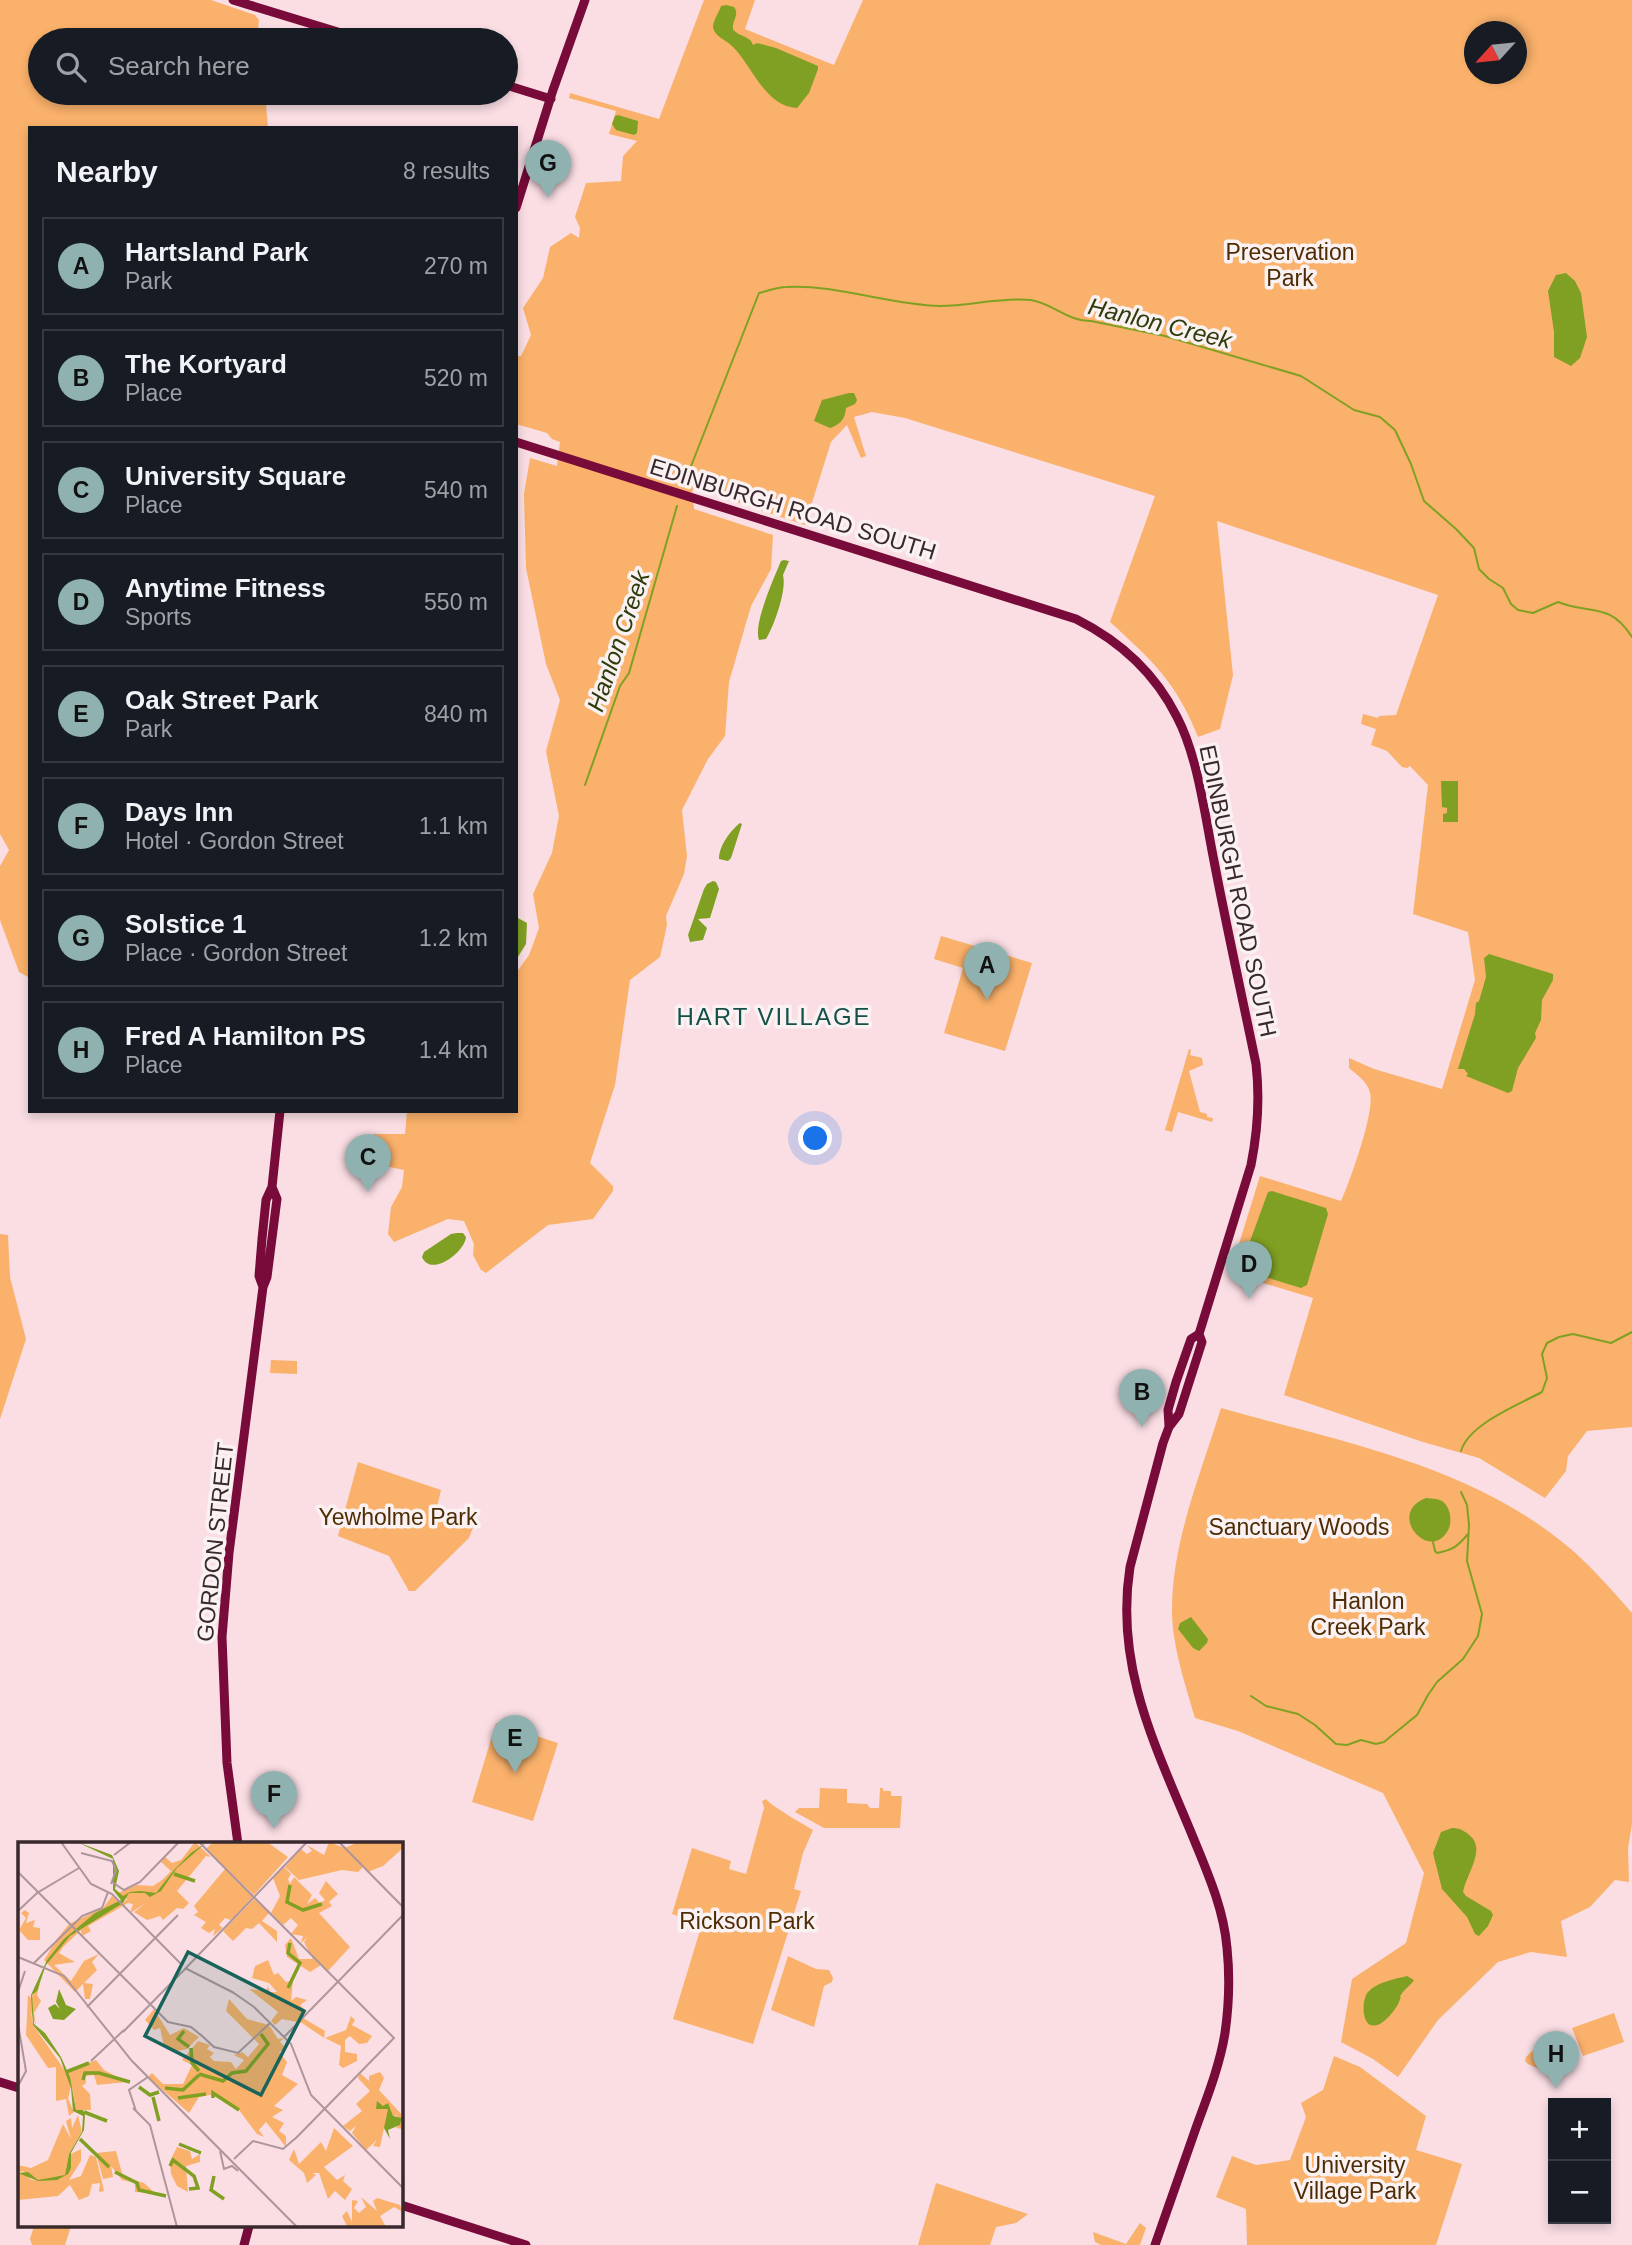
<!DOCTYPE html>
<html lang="en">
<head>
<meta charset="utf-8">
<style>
  body { margin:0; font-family:Helvetica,sans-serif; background:#242831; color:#f1f3f6 }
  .controls { position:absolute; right:21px; bottom:21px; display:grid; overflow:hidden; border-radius:0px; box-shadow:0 4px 10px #0003 }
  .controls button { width:63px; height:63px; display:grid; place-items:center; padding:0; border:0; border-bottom:2px solid #363941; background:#171b24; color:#f1f3f6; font:35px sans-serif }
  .compass { position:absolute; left:1464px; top:21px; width:63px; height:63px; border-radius:50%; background:#171b24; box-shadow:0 4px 10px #0003; rotate:243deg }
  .you { position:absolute; left:816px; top:1139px; width:24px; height:24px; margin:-18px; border:5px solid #fff; border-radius:50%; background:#1a73e8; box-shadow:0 0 0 10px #1a73e833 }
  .badge { display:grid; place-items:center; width:46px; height:46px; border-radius:50%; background:#8fb2b0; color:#111; font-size:23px; font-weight:700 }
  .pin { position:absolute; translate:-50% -58px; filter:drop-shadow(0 2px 4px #0008) }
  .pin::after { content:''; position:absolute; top:37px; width:24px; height:21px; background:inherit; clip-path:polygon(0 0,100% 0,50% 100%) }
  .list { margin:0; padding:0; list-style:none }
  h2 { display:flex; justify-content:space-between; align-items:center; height:91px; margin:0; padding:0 28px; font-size:30px }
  h2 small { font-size:23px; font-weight:400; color:#9ea1a6 }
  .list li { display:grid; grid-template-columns:46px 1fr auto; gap:21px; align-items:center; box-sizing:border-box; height:98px; margin:0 14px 14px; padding:0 14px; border:2px solid #363941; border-radius:0px }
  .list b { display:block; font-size:26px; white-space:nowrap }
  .list p { margin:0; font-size:23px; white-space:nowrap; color:#9ea1a6 }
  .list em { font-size:23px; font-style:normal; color:#9ea1a6 }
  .icon { flex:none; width:38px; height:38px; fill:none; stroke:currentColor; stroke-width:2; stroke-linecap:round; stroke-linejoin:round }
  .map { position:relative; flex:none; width:1632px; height:2245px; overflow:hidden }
  .search { position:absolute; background:#171b24; box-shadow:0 4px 10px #0003; left:28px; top:28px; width:490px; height:77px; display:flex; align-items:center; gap:18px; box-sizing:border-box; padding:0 24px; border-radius:38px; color:#9ea1a6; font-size:26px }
  .panel { position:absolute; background:#171b24; box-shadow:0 4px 10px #0003; left:28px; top:126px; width:490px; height:987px; border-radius:0px }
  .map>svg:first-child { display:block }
  .green { fill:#fab16b; fill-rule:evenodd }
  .water { fill:#80a023 }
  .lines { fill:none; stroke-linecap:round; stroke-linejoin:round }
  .stream { stroke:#80a023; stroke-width:2 }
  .major { stroke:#780b39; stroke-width:9 }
  .labels { text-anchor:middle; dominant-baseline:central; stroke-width:7; stroke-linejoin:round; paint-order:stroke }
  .park-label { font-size:23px; fill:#4f2c04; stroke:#faf1f3 }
  .street-label { font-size:23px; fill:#39282c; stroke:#faf1f3 }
  .water-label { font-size:24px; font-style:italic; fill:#2e3b0a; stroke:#faf1f3 }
  .neighbourhood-label { font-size:24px; letter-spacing:2px; fill:#154f48; stroke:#faf1f3 }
  .inset-river { fill:none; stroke:#80a023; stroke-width:3.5 }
  .inset-road { fill:none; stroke:#ad959a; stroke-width:2 }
  .view { fill:#18635a; fill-opacity:0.15; stroke:#18635a; stroke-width:3.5 }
  .inset-edge { fill:none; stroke:#39282c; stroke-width:3.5 }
</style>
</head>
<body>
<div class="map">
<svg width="1632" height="2245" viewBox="0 0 1632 2245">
  <rect width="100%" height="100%" fill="#fadee4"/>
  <!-- green -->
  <path class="green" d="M0,0h211l44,15 4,5 -2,20h-217v53h225l3,35h-238v850l-11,-6 -19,-52v-54l9,-16 -9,-16z
    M704,0h51l-10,29 89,36 29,-65h769v1427l-45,4 -19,25 -2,15 -21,27 -66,-40 -56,-16 -139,-47 29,-97 -83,-25 30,-97 81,25c9,-20 34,-89 29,-108 -2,-11 -13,-18 -21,-25v-10l25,11 68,20 33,-109 -7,-48 -55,-18 15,-129 -18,-19 -3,2 -5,-1 -15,-16 -16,-6 5,-16 -15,-5 2,-10 15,4 1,-2 17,-1 42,-120 -221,-74 16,154 -13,54 -22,8c-22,-55 -45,-76 -88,-115l45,-126 -250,-78 -33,-6 -18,5 12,39 -5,2 -14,-33 -16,17 -26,83 -110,-37 -3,3 2,18 79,26 -2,34 -20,37 -22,76 -4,54 -17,23 -26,51 5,46 -3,18 -18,42 1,9 -7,32 -30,23 -15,105 -25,78 23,23v5l-20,28 -45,6 -62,48 -5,-3 -8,-15 1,-11 -10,-23 -16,-2 -54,23 -6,-8 3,-27 11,-20 2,-17 -29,-6 -2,-30h32l2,-23h109v-138l13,-18 10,-27 -6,-34 19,-41 7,-37 -13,-65 14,-51 -14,-36 -20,-96 -2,-74 6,-36 27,8 3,-24 -8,-3 -5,-6 -31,-9v-68h5l10,-21 -8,-27 20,-30 7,-31 21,-14 8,5 1,-10 -5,-11 11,-34 35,-2 2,-25 14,-15 -28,-7 7,-23 -47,-13 1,-5 89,26zM1474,32h42v42h-42z
    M941,936l91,27 -27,88 -61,-18 19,-65 -29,-9z
    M1189,1049l2,1 -1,5 12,3 1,7 -14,6 11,41 7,2v3l6,1 -1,4 -34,-10 -6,20 -7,-2z
    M0,1234l8,1 2,42 16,62 -26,80z
    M271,1360l26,1v13l-27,-1z
    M1221,1408c116,33 244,56 340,133 26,20 49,47 71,72v211l-4,24 1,34 -14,-2 -25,27 -29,14 6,36 -36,-5 -33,10 -60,58 -40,57 -25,-18 -32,-17 11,-63 54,-36 18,-70 -41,-80 -145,-62 -43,-13c-10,-34 -24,-76 -23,-111 1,-68 29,-134 49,-199z
    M358,1462l83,28 -4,17 39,13 -7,18 -54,53h-6l-20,-35 -51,-20z
    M496,1723l62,20 -25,78 -61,-19z
    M820,1788l27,1v14l20,1 3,4h9l1,-20h3v3h8v5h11l-2,32h-76l-29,-16 4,-4h20z
    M766,1799c5,7 37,25 47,31l-10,23 -9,36 7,2 -48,153 -80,-25 29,-95 -30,-10 20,-66 39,13 -2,8 17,5 18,-66 -2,-7z
    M788,1956l28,13 13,1 4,8 -1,4 -8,4 -10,41 -43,-17z
    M1614,2013l10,29 -41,14 -11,-28z
    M1551,2033c12,15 15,26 6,44l-29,-13 -3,-3 1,-4z
    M1334,2056l26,11 66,49 -10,34 46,14 -26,81h-189l-1,-36 -30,-12 16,-41 24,9 34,-5 16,-43 -5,-14 22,-13z
    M936,2183l92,31 -12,9 -20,4 -6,18h-72z
    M1140,2223l6,5 -6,17h-39l-6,-3 -2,-10 33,12z
    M34,2226h37l-6,19h-33l-2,-6z"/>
  <!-- water -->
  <path class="water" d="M726,5l8,2c6,8 -2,13 -1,22 5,8 17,6 20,16l4,-2 19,5 42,18v3l-9,24 -12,15c-32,-1 -45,-43 -65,-62 -6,-6 -18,-10 -19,-19 0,-6 6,-15 8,-21z
    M618,115l20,6 -1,12 -3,2 -18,-5 -4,-6 3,-8z
    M1566,273l9,8 6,12 6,44 -7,21 -9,8 -17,-9v-25l-6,-41 8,-16z
    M849,393h5l3,7 -2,4 -9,4c-1,11 -5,16 -16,20l-16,-7 8,-21z
    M784,560l5,1 -6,14c4,15 -9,51 -17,64l-7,1c-6,-16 15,-62 22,-79z
    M1441,781h17v41h-15v-8l4,-1v-5l-5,-1z
    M740,823l2,1 -11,34 -3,3 -9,-2c0,-13 11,-28 21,-36z
    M713,881l3,1 3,7 -9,29 -12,1 9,9 -4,12 -13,2 -2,-7 16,-46 3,-5z
    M516,917l11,6 -1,21 -10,16z
    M1489,954l64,20v6l-11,20 -1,20 -6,13 1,5 -18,30 -6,23 -4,2 -42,-17 2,-2 -4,-5h-6l17,-55 1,-11 3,-2 7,-24 -2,-19z
    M1272,1191l54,17 2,6 -21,71 -6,3 -55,-17 -4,-8 26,-71z
    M457,1233h6l3,4c-1,15 -35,41 -44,20l2,-5 27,-18z
    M1426,1498c5,1 11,0 16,3 9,6 11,22 5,31 -19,30 -61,-19 -21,-34z
    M1191,1617l17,22 -1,4 -8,8 -6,-3 -15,-19 2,-6z
    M1452,1828c7,0 11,2 16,6 20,14 -2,40 -5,58l3,4 25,15 2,4 -5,11 -9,10 -4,-2 -8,-17 -25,-28 -9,-36 8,-21z
    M1407,1976l7,4c-3,5 -7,7 -11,12 -6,8 0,1 -4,10 -2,6 -15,22 -22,23 -16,5 -16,-25 -9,-33 9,-10 27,-13 39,-16z"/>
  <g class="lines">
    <!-- stream -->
    <path class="stream" d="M684,484l75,-191c9,-2 18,-6 27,-6 51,-3 102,18 154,19 30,0 60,-9 91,-6 21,3 38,22 60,21l74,15 136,40 53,34 26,7 15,13 16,34 13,37 32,28 18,19 5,21 10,10 14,9 8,16 7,6 15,3 25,-11c32,13 51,-1 74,35
      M585,785l35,-99 9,-13 48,-167
      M1461,1451c8,-27 57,-46 81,-59l5,-14 -5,-24 5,-11 12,-6 14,-3 38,9 21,-11
      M1433,1542l2,9 2,2c16,-3 21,-7 31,-19
      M1251,1696l15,10 32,8 17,11 21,19 11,1 14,-5 15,4 8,-2 33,-27 11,-20 9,-13 26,-23 15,-23 4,-22 -15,-53 2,-36 -2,-20 -6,-13"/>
    <!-- major -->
    <path class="major" d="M233,0l131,40
      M506,85l45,14
      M516,208l37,-118 32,-90
      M516,442l560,177c44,22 79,54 101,98 21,40 28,99 37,144 13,68 28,135 42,203 4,35 2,66 -5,101l-52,169 3,8 -23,72 -10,13 -6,16 -33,124c-16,102 28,184 65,275 14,34 29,69 32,106 3,29 2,57 -2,85 -5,31 -17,62 -28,92 -14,40 -28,80 -42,120
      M263,1287l-4,-11 3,-37 4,-39 6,-13 8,-76
      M1169,1426l-1,-16 8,-28 15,-43 8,-5
      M238,1844l-11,-81 -5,-126 7,-84 34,-266 4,-10 10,-78 -5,-12
      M0,2082l19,6
      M401,2205l125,40
      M244,2245l5,-19"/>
  </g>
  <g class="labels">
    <!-- park labels -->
    <g class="park-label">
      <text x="1290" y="252">Preservation<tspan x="1290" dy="26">Park</tspan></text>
      <text x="398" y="1517">Yewholme Park</text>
      <text x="1299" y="1527">Sanctuary Woods</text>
      <text x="1368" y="1601">Hanlon<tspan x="1368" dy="26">Creek Park</tspan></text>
      <text x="747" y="1921">Rickson Park</text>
      <text x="1355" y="2165">University<tspan x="1355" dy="26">Village Park</tspan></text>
    </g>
    <!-- street labels -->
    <g class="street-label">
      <text transform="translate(793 509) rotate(17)">EDINBURGH ROAD SOUTH</text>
      <text transform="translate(1238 891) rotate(78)">EDINBURGH ROAD SOUTH</text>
      <text transform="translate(215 1542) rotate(-84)">GORDON STREET</text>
    </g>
    <!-- water labels -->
    <g class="water-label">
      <text transform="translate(1160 323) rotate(14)">Hanlon Creek</text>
      <text transform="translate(618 641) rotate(-71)">Hanlon Creek</text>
    </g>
    <!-- neighbourhood labels -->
    <g class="neighbourhood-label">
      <text x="774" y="1016">HART VILLAGE</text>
    </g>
  </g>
  <!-- overview -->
  <g transform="translate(18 1842)">
    <rect width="385" height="385" fill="#fadee4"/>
    <path d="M177,0l16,15 -5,-1 -29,35 12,12 -6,6 -6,-1 -14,12 -3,-4 -13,4 -13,-8 12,-9 -16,10 3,-9 -5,-1 -40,23 3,5 -9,5 -1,-6 -18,17 -4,6 16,9 -21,3 17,16 13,-20 15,-7 -7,8 5,8 -13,13 9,1 -3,15h-5l-2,-15 -8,8 -31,-32 13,-21 12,-15 34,-16 9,-12 10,8 5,-5 -9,-6 19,-8 16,1 9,-6 9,-9 -10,-9 4,-5 7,6 9,-3zM195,0h54l21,15 -34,38 -48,-46zM311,0l16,6 13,-6h45v6l-20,18 -15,6 -5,-5 -5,5 -16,-2 -43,10 -14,-13 16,-18 6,5 5,-3 -5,-6 17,10zM266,25l7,7 -3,5 2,5 4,-7 18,18 -5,9 8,-6 5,5 5,-3 -6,-7 7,-12 12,13 -9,8 3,4 -13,7 31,34 -22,24 -7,-6 -11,7 -23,-15 -2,-12 6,-7 8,21h14l-9,-17 4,-5 -7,6 2,-7 -12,-2 7,-9 -7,-7 -8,7 -12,-12 9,-17 -7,-18zM207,27l28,28 -22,23 -6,-2 -6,7 4,3 -10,8 2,-7 -6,4 -8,-5 5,-6 -12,-7 4,-3 -4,-6zM236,57l15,14 -7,8 15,10v11l-18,-19 -7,6 -6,-1 -13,13 -10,-10zM7,68l4,3 -3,10 9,-3 -2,7 7,1v12h-12l-9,-10 7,-12 -5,-5zM250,118l6,15 4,-2 8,9 7,-2 -2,21 5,-4 11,3 -7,5 6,6 -3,7 22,13 -1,7 -22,-15 -20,-4 -7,6 -4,-4 7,-9 -29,-23 17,2 2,-5 2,6h7l-8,-9 -17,-5 3,-12zM22,141l-3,12 4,6 -7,12 2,13 -5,-14 2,13 33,47 30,-12 8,10 23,12 -30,3 -3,-10 -9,1 1,7 -4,3 8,8 1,16h-15l-3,-19 -2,-5 -3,13 6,13 -5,4 -3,-17 -10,2v-34l-8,1 -22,-33 2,-40 3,3zM211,157l18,20 22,6 9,14 6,-1 -4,4 6,6 -7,4 8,10 -5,13 16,9 -24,22 9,4 -11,7 12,6 -5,8 7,5v11l-20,-25 -7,8 5,7 -7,-3 -18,-24 -24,-16 -16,3 -10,16 -41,-36 4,-4 11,11h20l9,-19 -10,-5 16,-19 12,4 -3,4 7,4 -4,4 4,4 17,1 5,7 8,-9 -10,-5 8,-3 6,5 11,-13 -33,-33zM136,167l16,26 14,-7 15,9 -12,12 -14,3 -9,-6 -4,-18 -6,2 -9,-10zM333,174l4,4 -3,5 20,11 -5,7 -8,1 -9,-8 -5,4v12l12,2v7l-14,7 -4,-3 2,-19 -16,-8 21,-8zM362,230l4,6 -5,12 24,26v13l-7,-1 5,-5 -5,-8 -12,13 -4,19 -7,-1 4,-6 -11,10 -14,-17 4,-7 -6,5 -7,-5 19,-15 -6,-7 14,-13 -12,-13 2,-5 9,8v-5zM60,273l4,17 -13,22 -4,21 6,-21 10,-5v12l-12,19 12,-4 9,-21 6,2 8,34 -5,1 1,-9 -8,1 -3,12 -10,4 -9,-15 -12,11 -40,4v-25l6,-3 6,7 7,2 -14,-10 -5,2v-8l13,3 17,-8 15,-36 8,15 -5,-18 5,-3 1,10zM316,286l19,18 -29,21 13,13 8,-5 -2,6 9,8 -7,11 -10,-9 -7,8 -9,-26h-7l4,2 -9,8 -3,-10 -15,-13 5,-11 5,15 22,-22 5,9zM159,305l13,4 2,8 8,-5v8l-14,4 2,26 -11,-6 -6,-12 -1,-13zM98,309l7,26 21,6 11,10 -20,-1v-9l-13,-3 -11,-14 2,11 -10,2 -7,-26zM343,355l16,14 -4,-10 4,-3 23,7 3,7 -9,-5 -14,9 6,11 -39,-1 -5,-10 5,-5 5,11v-22l6,1 -4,7 5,5 7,-6z" fill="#fab16b"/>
    <path d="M59,0l35,13 7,16 -4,18 8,7 7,-4 11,-1 15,2 18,-23 17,-17 16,-11 -30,26 -16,23 -11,6 -5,-4h-16l-6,10 -53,33 -24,29 -9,26 -5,4 2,29 11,9 16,24 9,20 6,33h7l2,5 -1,15 -13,23v15l-3,6 -11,6 -19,1 -20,-8 10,-1 10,8 27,-5 4,-21 13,-22 1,-16 -10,-5 -2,-23 -11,-30 -27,-33 -2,-30 16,-35 17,-21 31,-26 26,-13 -8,-10v-31zM41,147l7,16 10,4 -12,11 -11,-1 -5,-11 7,-4 5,5 -4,-7zM359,259l6,5 5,-3 5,13 9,2 -2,7 -12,5 2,9 -6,-11 4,-19h-12z" fill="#80a023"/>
    <path class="inset-river" d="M156,32l21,7M272,43l-3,17 16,8 19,-6M270,146l12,-25 -12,-10 2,-10M166,189l-6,8 11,8M173,206l1,15 7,8M48,230l23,-9M181,232l24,7 9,-8 14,-2 22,-27 -7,-10M65,238l2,-7h14l31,9M121,245l11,8 9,-3M147,246l18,2 16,-15M135,255l6,24M160,256l28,-4M195,256v-5l26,17M66,270l23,9M62,297l29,28M161,302l22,9M152,324l3,-6 21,16 4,12 -9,1M97,330l22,11 2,7 27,6M196,334l-3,14 13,9"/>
    <path class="inset-road" d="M43,0l30,42 21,10 69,70M181,0l195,196 -98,100M321,0l64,65M63,11l31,8 4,9 -5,14M96,13l17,-13M0,30l134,134M94,40l12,8 16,-8 39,-40M0,69l19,-18 42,-25M0,115l46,19 68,85 165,166M15,122l49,-48 20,-8 6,-16M167,126l49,25M166,128l123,-128M213,149l23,16 37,37 20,51 92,93M0,150l7,-21M133,163l17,17 23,5 11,9M69,165l91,-92M0,182l8,47 -8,15M105,190l63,-64M182,192l14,13 24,6 32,-30M266,195l119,-122M73,219l33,-31M115,266l17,17 27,102M118,269l-7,-21 19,-13M202,309l4,18 8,-3 6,5M216,317l19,-18 30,8 14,-12"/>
    <path class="view" d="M170,110l116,59 -43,84 -116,-59z"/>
    <rect width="385" height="385" class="inset-edge"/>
  </g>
</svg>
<div class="controls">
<button>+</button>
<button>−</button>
</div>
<svg class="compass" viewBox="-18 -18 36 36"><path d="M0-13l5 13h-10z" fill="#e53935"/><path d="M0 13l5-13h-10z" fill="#9ea1a6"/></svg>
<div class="you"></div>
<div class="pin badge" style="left:987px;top:1000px">A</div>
<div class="pin badge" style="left:1142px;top:1427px">B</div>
<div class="pin badge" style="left:368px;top:1192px">C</div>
<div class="pin badge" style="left:1249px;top:1299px">D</div>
<div class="pin badge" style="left:515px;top:1773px">E</div>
<div class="pin badge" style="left:274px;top:1829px">F</div>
<div class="pin badge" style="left:548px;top:198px">G</div>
<div class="pin badge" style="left:1556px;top:2089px">H</div>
<div class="search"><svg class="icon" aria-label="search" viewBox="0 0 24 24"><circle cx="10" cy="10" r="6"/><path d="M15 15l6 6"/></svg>Search here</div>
<section class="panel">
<h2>Nearby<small>8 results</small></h2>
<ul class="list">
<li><span class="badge">A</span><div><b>Hartsland Park</b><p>Park</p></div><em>270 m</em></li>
<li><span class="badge">B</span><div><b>The Kortyard</b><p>Place</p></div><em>520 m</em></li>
<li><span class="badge">C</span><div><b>University Square</b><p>Place</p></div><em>540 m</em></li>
<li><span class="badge">D</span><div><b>Anytime Fitness</b><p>Sports</p></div><em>550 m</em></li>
<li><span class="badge">E</span><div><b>Oak Street Park</b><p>Park</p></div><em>840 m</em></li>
<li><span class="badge">F</span><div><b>Days Inn</b><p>Hotel · Gordon Street</p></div><em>1.1 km</em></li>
<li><span class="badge">G</span><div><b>Solstice 1</b><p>Place · Gordon Street</p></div><em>1.2 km</em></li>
<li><span class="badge">H</span><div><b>Fred A Hamilton PS</b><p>Place</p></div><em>1.4 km</em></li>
</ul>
</section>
</div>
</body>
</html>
